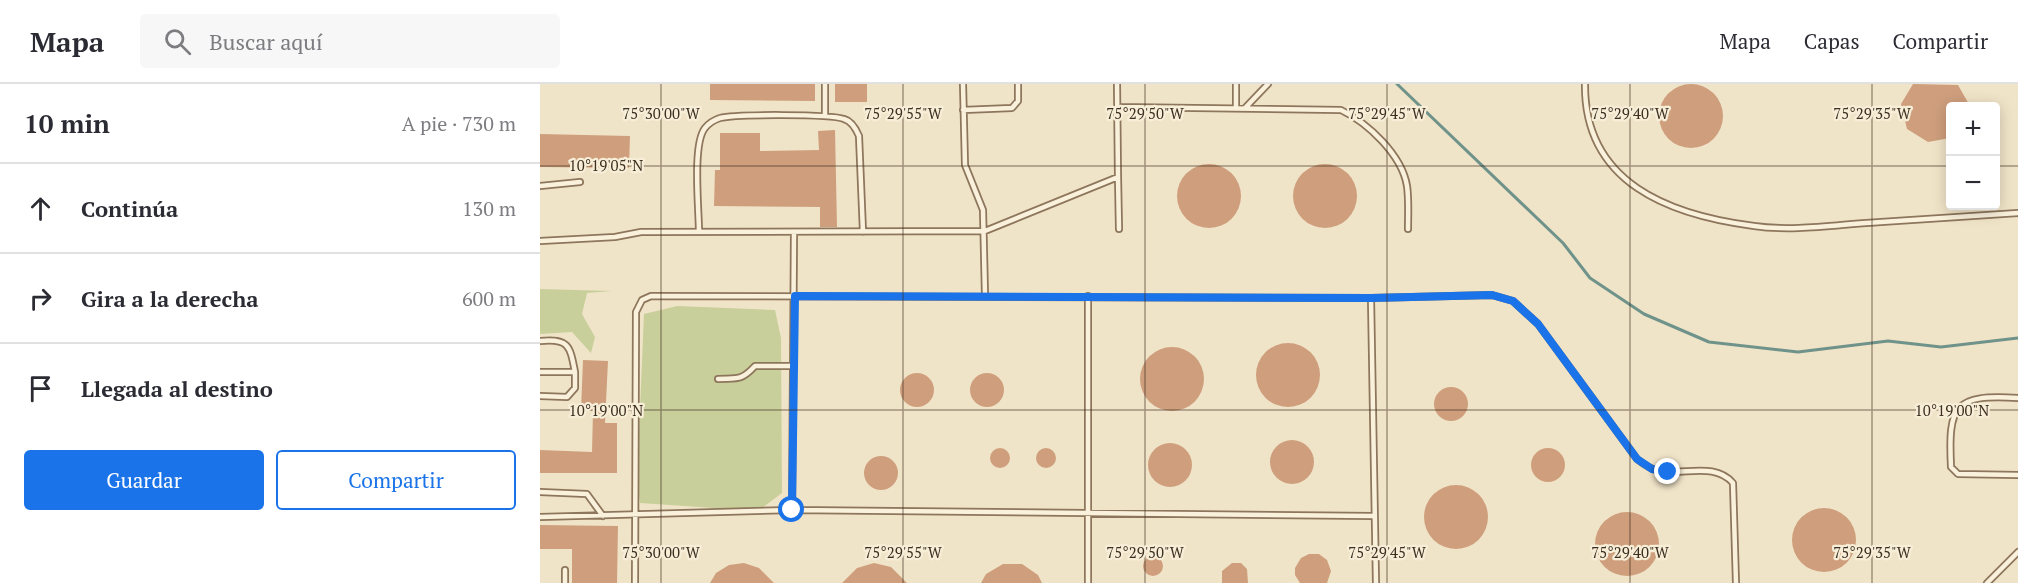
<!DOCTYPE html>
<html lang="es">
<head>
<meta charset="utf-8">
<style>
  body { margin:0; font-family:"PT Serif",serif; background:#f7f7f7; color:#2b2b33 }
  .controls { position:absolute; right:18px; top:18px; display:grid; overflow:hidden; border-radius:6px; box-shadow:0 3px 15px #0003 }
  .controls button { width:54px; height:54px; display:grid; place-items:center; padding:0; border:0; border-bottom:2px solid #e1e1e2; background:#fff; color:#2b2b33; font:30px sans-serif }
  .stop { position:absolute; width:18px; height:18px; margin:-14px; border:4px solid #1a73e8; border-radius:50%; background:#fff }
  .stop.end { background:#1a73e8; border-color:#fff; box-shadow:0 2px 6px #0008 }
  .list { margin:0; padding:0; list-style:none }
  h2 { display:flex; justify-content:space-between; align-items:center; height:78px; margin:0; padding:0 24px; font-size:26px }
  h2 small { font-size:20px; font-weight:400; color:#7c7c81 }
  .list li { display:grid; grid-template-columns:39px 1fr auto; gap:18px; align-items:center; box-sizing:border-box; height:90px; padding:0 24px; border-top:2px solid #e1e1e2 }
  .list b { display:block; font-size:22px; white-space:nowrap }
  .list em { font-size:20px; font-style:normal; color:#7c7c81 }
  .actions { display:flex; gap:12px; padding:18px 24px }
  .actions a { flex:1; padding:14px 0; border:2px solid #1a73e8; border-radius:6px; text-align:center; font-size:21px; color:#1a73e8 }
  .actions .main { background:#1a73e8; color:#fff }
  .icon { flex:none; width:33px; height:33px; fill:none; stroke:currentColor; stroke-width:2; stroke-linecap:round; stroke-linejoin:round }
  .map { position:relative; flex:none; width:1478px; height:499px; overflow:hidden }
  header { display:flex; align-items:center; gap:36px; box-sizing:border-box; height:84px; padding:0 30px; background:#fff; border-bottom:2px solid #e1e1e2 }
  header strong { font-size:28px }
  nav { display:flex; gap:33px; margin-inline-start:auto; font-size:21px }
  .search { width:420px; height:54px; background:#f7f7f7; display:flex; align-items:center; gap:15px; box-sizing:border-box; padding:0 21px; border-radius:6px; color:#7c7c81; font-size:22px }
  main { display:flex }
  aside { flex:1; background:#fff }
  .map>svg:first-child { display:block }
  .green { fill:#c9cf9b }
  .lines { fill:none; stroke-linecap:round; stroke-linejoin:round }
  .stream { stroke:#6f938a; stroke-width:3 }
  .building { fill:#cf9f7d }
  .lane-casing { stroke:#8d765c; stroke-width:8 }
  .lane { stroke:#faf1dc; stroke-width:4.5 }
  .route { stroke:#1a73e8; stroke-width:8 }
  .ticks { fill:none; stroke:#3d2e20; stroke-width:1.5; stroke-opacity:0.45 }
  .ticks-label { font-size:15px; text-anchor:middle; fill:#3d2e20; stroke:#f7eed8; stroke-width:4.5; stroke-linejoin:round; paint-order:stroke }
</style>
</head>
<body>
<header>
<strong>Mapa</strong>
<div class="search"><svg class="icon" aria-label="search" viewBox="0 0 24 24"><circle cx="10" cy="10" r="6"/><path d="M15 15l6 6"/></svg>Buscar aquí</div>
<nav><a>Mapa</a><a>Capas</a><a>Compartir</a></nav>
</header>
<main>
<aside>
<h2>10 min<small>A pie · 730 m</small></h2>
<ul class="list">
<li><svg class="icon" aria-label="ahead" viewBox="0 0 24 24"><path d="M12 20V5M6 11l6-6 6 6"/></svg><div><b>Continúa</b></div><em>130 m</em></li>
<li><svg class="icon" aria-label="right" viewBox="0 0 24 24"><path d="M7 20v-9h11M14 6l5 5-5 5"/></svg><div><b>Gira a la derecha</b></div><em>600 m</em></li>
<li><svg class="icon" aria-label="arrive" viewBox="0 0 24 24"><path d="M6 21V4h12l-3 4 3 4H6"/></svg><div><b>Llegada al destino</b></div></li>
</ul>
<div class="actions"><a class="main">Guardar</a><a>Compartir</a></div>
</aside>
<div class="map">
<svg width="1478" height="499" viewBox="0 0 1478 499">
  <rect width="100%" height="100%" fill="#f0e4c8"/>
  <!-- green -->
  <path class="green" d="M0,205l72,2 -25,2 -5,21 13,23 -4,16 -19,-21 -32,2z
    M137,222l98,4 6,28 1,155 -24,18 -118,-8 -3,-24 7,-165z"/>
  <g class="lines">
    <!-- stream -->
    <path class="stream" d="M857,0l166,159 27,35 54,36 65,28 89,10 90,-11 53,6 77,-9"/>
  </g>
  <!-- building -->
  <path class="building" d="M1119 32a32 32 0 1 1 64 0a32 32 0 1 1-64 0Z
    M170,0h105v17l-105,-1z
    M295,0h32v18h-32z
    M1373,0l45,1 12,21h-20v32l-22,4 -21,-13 -6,-25z
    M295,46l2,97h-17v-20l-106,-1 1,-36h5v-37h40v18l59,-1 -1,-19z
    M0,50l90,2 -1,32 -89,-1z
    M753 112a32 32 0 1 1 64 0a32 32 0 1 1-64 0Z
    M637 112a32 32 0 1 1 64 0a32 32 0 1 1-64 0Z
    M716 291a32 32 0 1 1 64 0a32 32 0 1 1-64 0Z
    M600 295a32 32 0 1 1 64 0a32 32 0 1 1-64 0Z
    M43,276l25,1 -3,62h12v50h-77v-23l52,2 1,-41 -12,-1z
    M360 306a17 17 0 1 1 34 0a17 17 0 1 1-34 0Z
    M430 306a17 17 0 1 1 34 0a17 17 0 1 1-34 0Z
    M894 320a17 17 0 1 1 34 0a17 17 0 1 1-34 0Z
    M730 378a22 22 0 1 1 44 0a22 22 0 1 1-44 0Z
    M608 381a22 22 0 1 1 44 0a22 22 0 1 1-44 0Z
    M991 381a17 17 0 1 1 34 0a17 17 0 1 1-34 0Z
    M450 374a10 10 0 1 1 20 0a10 10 0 1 1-20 0Z
    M496 374a10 10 0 1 1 20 0a10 10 0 1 1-20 0Z
    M324 389a17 17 0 1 1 34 0a17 17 0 1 1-34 0Z
    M884 433a32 32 0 1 1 64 0a32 32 0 1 1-64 0Z
    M1252 456a32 32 0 1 1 64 0a32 32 0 1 1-64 0Z
    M1055 460a32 32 0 1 1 64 0a32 32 0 1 1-64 0Z
    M0,441l78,1 -1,57h-45v-34h-32z
    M769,470h10l8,6 4,11 -4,12h-27l-5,-8v-7l6,-10z
    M603 482a10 10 0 1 1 20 0a10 10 0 1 1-20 0Z
    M204,479l15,5 15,15h-64l6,-10 13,-8z
    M334,479l17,4 16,16h-65l15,-15z
    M692,479h9l6,6 1,14h-26v-12z
    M463,480h19l16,11 4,8h-61l5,-9z"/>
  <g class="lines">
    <!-- lane casing -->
    <g class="lane-casing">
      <path id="lane" d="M285,0v32
        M423,0l2,81 18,45 2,85
        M696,0v22
        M1045,0c-1,99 84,131 169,142 41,6 86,-2 127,-4 46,-3 91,-6 137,-9
        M577,23l224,3c27,13 61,45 66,76 2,14 1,29 1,43
        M706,23l22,-23
        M423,26l49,-2 6,-7v-17
        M578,93l1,52
        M0,102l40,-4
        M159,148c0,-22 -7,-88 6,-104 4,-5 9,-8 15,-10 15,-4 111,-4 124,1 8,2 12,10 15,17l4,96
        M0,157l75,-4 26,-5 344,-1 133,-54 -1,-93
        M548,212v287
        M831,214l5,285
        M0,257c29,-3 30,5 35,31
        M0,288h35v16l-8,9 -27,-1
        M178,295c20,-1 23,2 37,-13h39
        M1478,314c-64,-4 -70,7 -67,69l7,7 60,1
        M0,408l47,2 16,22
        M252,426l2,-277
        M0,433l252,-7 581,6
        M25,499v-13
        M95,499l1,-271 6,-12 9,-4 720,2 121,-3 21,6 25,23 99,135c5,4 11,8 16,10 27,9 60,-9 80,14l3,100
        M1447,499l31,-31"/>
    </g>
    <!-- lane -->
    <use href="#lane" class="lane"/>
  </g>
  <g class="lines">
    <!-- route -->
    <path class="route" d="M252,426l3,-214 576,2 121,-3 21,6 25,23 99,135 15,10 16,3"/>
  </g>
  <!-- ticks -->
  <path class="ticks" d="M121,0v499M363,0v499M605,0v499M847,0v499M1090,0v499M1332,0v499M0,82h1410M1456,82h22M0,326h1478"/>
  <g class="ticks-label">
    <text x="121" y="35">75°30'00"W</text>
    <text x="363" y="35">75°29'55"W</text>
    <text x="605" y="35">75°29'50"W</text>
    <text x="847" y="35">75°29'45"W</text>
    <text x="1090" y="35">75°29'40"W</text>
    <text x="1332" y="35">75°29'35"W</text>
    <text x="66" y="87">10°19'05"N</text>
    <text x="66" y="332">10°19'00"N</text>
    <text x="1412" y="332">10°19'00"N</text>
    <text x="121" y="474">75°30'00"W</text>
    <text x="363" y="474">75°29'55"W</text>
    <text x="605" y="474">75°29'50"W</text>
    <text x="847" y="474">75°29'45"W</text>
    <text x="1090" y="474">75°29'40"W</text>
    <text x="1332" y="474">75°29'35"W</text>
  </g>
</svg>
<div class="controls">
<button>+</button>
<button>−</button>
</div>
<div class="stop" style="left:252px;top:426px"></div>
<div class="stop end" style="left:1128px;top:388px"></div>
</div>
</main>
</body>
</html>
